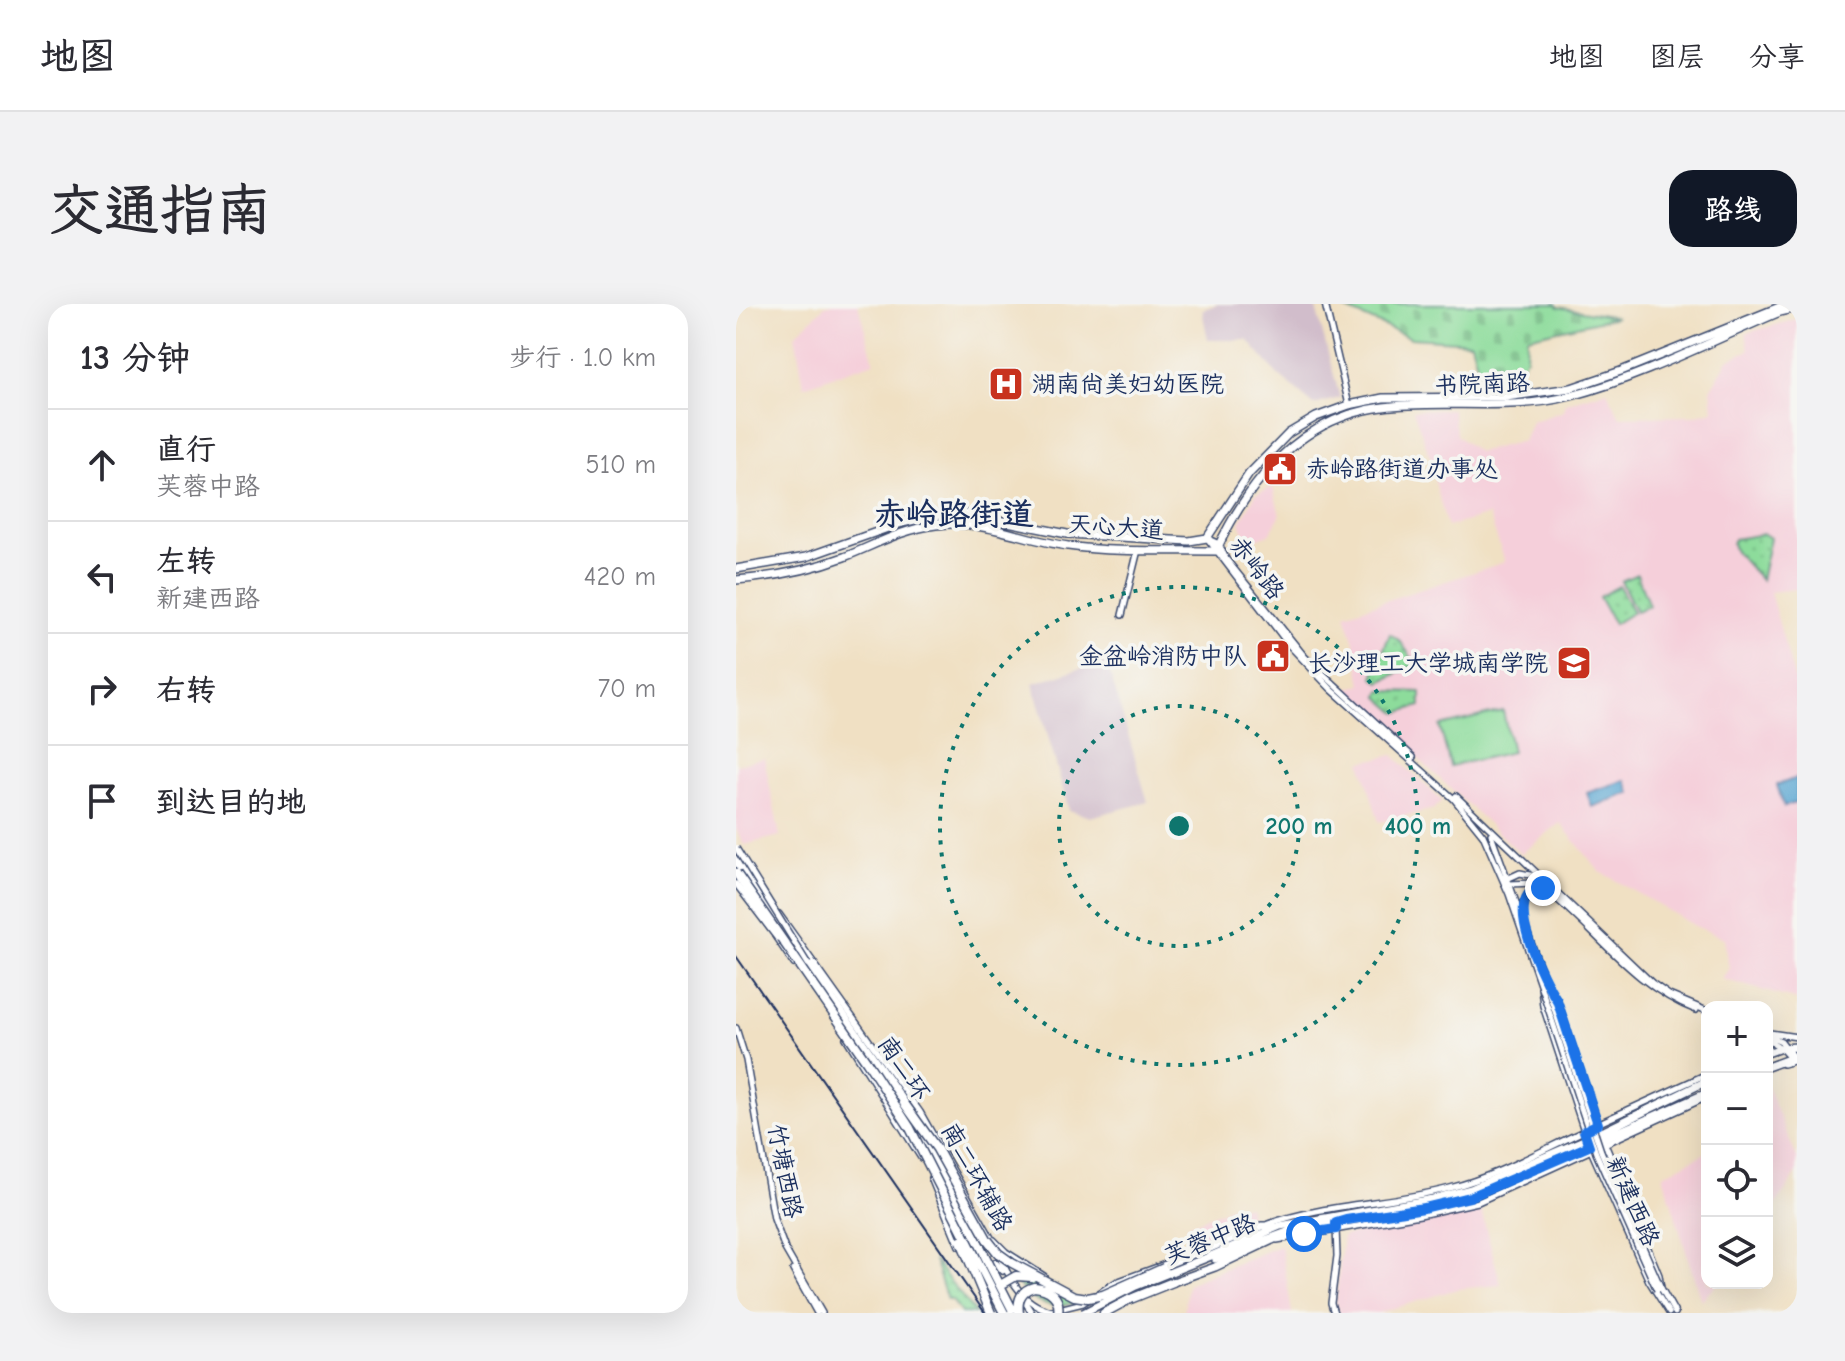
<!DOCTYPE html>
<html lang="zh">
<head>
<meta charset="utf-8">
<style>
  body { margin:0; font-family:"Comic Neue","LXGW WenKai TC",sans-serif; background:#f2f2f3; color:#2b2b33 }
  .controls { position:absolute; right:24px; bottom:24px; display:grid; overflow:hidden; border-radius:16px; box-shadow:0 8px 32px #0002 }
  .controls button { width:72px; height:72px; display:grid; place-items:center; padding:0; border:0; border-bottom:2px solid #e1e1e2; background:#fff; color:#2b2b33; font:40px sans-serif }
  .stop { position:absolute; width:24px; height:24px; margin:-18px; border:6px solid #1a73e8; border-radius:50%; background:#fff }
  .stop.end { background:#1a73e8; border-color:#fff; box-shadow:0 2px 8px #0008 }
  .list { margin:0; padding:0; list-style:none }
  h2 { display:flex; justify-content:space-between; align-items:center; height:104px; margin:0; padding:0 32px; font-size:34px }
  h2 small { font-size:26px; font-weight:400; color:#7c7c81 }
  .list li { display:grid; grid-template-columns:52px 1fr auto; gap:24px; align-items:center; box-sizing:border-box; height:112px; padding:0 32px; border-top:2px solid #e1e1e2 }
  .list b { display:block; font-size:30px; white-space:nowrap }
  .list p { margin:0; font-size:26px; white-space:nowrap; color:#7c7c81 }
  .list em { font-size:26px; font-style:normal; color:#7c7c81 }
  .icon { flex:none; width:44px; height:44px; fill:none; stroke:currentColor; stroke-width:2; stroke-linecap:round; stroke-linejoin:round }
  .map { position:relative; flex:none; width:1061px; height:1009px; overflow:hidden; border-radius:24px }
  header { display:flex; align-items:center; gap:48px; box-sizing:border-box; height:112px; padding:0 40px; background:#fff; border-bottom:2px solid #e1e1e2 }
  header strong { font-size:38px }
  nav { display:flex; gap:44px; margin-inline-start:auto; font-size:28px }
  .intro { display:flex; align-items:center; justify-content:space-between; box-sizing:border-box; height:192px; padding:0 48px }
  h1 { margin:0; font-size:56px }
  .button { padding:20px 36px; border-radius:24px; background:#111827; color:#fff; font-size:28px; font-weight:700 }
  main { display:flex; gap:48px; padding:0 48px }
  aside { flex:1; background:#fff; border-radius:24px; box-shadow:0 8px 32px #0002 }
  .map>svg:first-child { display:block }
  .built { fill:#f5cfda }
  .industrial { fill:#d1bdcb }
  .green { fill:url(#green-dots); stroke:#54867c; stroke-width:2 }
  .cemetery { fill:url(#cemetery-stones); stroke:#54867c; stroke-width:2 }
  .pitch { fill:#8ddc9b; stroke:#54867c; stroke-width:2 }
  .water { fill:#58a5d1; stroke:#3a6a98; stroke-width:2 }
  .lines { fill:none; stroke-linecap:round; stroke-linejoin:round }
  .tertiary-casing { stroke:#3b4a6d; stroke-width:8 }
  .secondary-casing { stroke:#3b4a6d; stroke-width:8 }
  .primary-casing { stroke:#3b4a6d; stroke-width:10 }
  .trunk-casing { stroke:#3b4a6d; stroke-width:11 }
  .tertiary { stroke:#fff; stroke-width:5 }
  .secondary { stroke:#fff; stroke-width:5 }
  .primary { stroke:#fff; stroke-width:7 }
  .trunk { stroke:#fff; stroke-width:8 }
  .rail { stroke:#1b2f5e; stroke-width:2 }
  .secondary-bridge-casing { stroke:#3b4a6d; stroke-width:8; stroke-linecap:butt }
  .primary-bridge-casing { stroke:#3b4a6d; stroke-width:10; stroke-linecap:butt }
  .trunk-bridge-casing { stroke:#3b4a6d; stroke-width:11; stroke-linecap:butt }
  .secondary-bridge { stroke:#fff; stroke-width:5 }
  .primary-bridge { stroke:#fff; stroke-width:7 }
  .trunk-bridge { stroke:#fff; stroke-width:8 }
  .route { stroke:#1a73e8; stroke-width:10 }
  .ring { fill:none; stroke:#0f766e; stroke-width:4; stroke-dasharray:4 8 }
  .labels { text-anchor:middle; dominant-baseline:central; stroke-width:7; stroke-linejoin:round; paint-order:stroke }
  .poi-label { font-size:24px; fill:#1b2f5e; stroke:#f6f6f2; text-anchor:start }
  .street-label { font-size:24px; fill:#1b2f5e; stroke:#f6f6f2 }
  .district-label { font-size:32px; font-weight:bold; fill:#1b2f5e; stroke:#f6f6f2 }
  .centre { fill:#0f766e; stroke:#f6f6f2; stroke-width:4 }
  .ring-label { font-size:24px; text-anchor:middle; font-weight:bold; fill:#0f766e; stroke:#f6f6f2; stroke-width:7; stroke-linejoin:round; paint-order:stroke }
</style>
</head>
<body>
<header>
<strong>地图</strong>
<nav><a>地图</a><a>图层</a><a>分享</a></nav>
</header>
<div class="intro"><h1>交通指南</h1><a class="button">路线</a></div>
<main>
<aside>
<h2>13 分钟<small>步行 · 1.0 km</small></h2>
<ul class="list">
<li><svg class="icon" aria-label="ahead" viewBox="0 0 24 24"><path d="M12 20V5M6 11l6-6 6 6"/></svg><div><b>直行</b><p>芙蓉中路</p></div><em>510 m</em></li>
<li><svg class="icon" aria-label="left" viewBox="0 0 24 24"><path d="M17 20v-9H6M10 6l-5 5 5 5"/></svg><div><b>左转</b><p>新建西路</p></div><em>420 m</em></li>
<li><svg class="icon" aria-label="right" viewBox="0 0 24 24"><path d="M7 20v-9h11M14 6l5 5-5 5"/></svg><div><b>右转</b></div><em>70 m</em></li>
<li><svg class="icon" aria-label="arrive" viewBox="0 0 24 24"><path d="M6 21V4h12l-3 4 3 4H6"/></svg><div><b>到达目的地</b></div></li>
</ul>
</aside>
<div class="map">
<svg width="1061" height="1009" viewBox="0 0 1061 1009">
  <defs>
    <pattern id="green-dots" width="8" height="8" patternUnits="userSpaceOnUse" patternTransform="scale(2)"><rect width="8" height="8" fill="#8ddc9b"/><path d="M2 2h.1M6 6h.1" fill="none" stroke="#79bd88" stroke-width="1.8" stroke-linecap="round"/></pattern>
    <pattern id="cemetery-stones" width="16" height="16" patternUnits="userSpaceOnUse" patternTransform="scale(2)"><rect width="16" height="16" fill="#8ddc9b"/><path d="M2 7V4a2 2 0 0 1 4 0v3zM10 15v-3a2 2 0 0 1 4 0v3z" fill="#79bd88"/></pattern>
  </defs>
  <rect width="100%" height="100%" fill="#f6f6f2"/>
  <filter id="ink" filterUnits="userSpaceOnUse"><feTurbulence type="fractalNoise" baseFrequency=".0125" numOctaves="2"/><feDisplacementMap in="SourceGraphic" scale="16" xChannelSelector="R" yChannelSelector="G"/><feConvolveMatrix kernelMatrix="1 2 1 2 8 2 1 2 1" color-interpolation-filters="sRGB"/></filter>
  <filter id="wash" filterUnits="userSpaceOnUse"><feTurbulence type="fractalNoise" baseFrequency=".006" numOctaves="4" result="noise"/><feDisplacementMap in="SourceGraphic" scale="32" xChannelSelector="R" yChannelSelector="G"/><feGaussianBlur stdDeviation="1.8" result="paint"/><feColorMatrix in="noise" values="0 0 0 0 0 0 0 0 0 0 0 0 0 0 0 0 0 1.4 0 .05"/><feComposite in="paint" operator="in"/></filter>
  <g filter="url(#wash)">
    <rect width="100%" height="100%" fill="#f0e0c3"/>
    <!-- built -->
    <path class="built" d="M98,0h24l16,58 -70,24 -9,-51 30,-29z
      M1061,15v270l-27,3 27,95v313l-75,-21 7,-11 -5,-30 -29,-12 -96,-55 -39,-48 -39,31 -178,-165 19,-4 -8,-43 -9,-28 160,-52 -16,-47 -42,12 -14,-53 5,-2v-4l-6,-6 -19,-52 39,-1 5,27 21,16 45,-11 8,-19 33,-11 2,-8 41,-12 13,26 73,-1 20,-5 -2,-23 17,-28 21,-10 -3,-17z
      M537,183l7,29 -11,18 -20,8 -9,-19 16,-29z
      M657,451l49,46 -8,8 -55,13 -18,-60z
      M28,454l16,78 -36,9 -8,-16v-64z
      M1031,782l30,72v15l-30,46z
      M971,848v131h11l-17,18 -38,-126z
      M512,902l3,17 -60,29 -5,-26 45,-19z
      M745,906l20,75 -44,4 -79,24h-39l-3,-12 7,-65z
      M545,941l11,68h-108l4,-29z"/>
    <!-- industrial -->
    <path class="industrial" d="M482,0h97l25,94 -26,7 -37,-31 -29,-34h-40l-6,-30z
      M369,353l43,145 -58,15 -21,-7 -36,-127 56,-17 4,-5z"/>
    <!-- green -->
    <path class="green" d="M1028,230l6,4 -9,42 -27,-30 -2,-7 2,-4z
      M901,270l12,32 -13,5 -15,-30z
      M883,282l14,26 -19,12 -15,-27z
      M654,330l10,7 16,23 -36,18 -7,-5z
      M645,387l40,1v14l-24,7 -18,-16z
      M198,956l5,7 36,46h-14l-9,-13h-5z
      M268,957l75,41c-42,11 -57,-7 -75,-41z"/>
    <!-- cemetery -->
    <path class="cemetery" d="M598,0h222l2,3 58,10 -89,20 -1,21 -17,27 -27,-1 -11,-42 -60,-4z"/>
    <!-- pitch -->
    <path class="pitch" d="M767,407l9,41 -62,14 -10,-40z"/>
    <!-- water -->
    <path class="water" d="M1061,474v24l-13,5 -7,-22z
      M890,476l5,13 -39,14 -5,-14z"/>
  </g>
  <g filter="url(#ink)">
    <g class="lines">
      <!-- tertiary casing -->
      <g class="tertiary-casing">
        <path id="tertiary" d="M589,0l24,101
          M386,311l16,-65
          M43,610l141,198 74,131
          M39,632l19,28
          M110,734l75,120
          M1047,760l14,-4
          M859,821l112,-51
          M195,874l28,68
          M532,920c59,-21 122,-20 182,-36 47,-12 92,-38 136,-58
          M258,936l12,12 38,24
          M541,936l143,-25 58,-13 229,-105
          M263,952c12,25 26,52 56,55
          M242,962l17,-4 8,9
          M287,995l9,14
          M327,1004l20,-5 33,-21 52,-19
          M598,1009l-3,-10 6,-47 -1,-29"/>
      </g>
      <!-- secondary casing -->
      <g class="secondary-casing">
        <path id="secondary" d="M471,234l82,107 42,44 123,110 29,36 26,59 32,93 2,19 46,140 60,135 20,32
          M472,235l11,5 7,15 79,98 108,100
          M720,492l196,187 17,12 38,16
          M755,530l55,150 11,16 46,139 56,136 2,13 14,25
          M771,575l13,-6 15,3
          M773,580l28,-1c56,41 92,101 159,127
          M787,608c0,-14 6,-24 20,-24
          M0,724l10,32 28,159 11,30 37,64
          M1034,729l27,4
          M1031,731l14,6 12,16
          M1031,735l14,9 9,10
          M57,966l24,43"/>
      </g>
      <!-- primary casing -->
      <g class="primary-casing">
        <path id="primary" d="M0,265l70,-12 96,-34 34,-8 32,-1 99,20 122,7 18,-3 42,-64 40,-41 27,-16 33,-12 34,-7 123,-1 65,-9 50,-17 166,-67
          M0,276c36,-3 74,-10 108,-23 31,-12 58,-28 92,-32 45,-6 88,15 132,21 48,7 99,4 148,5 33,-70 84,-134 167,-144 62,-8 126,5 188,-11 69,-18 143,-56 209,-84l17,-4
          M1031,749l14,-5 16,-1
          M1031,763l30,-11
          M475,952l69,-30 153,-27 38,-10 129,-56 107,-52
          M479,955l75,-28 134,-23 46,-11 237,-104
          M428,964l97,-42h13
          M437,978l42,-15 70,-33"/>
      </g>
      <!-- trunk casing -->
      <g class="trunk-casing">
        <path id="trunk" d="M0,556l52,76
          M67,653l104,150
          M186,829l63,123
          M368,1009l24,-13 45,-18"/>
      </g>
      <!-- tertiary -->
      <use href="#tertiary" class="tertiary"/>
      <!-- secondary -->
      <use href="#secondary" class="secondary"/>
      <!-- primary -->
      <use href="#primary" class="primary"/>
      <!-- trunk -->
      <use href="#trunk" class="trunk"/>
      <!-- rail -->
      <path class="rail" d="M0,652l249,357"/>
      <!-- secondary-bridge casing -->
      <g class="secondary-bridge-casing">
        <path id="secondary-bridge" d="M0,544l72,116
          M0,580l41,54
          M810,680l55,167 60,137
          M805,683l55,166 61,137"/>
      </g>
      <!-- primary-bridge casing -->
      <g class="primary-bridge-casing">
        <path id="primary-bridge" d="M347,1009l53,-27 75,-30"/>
      </g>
      <!-- trunk-bridge casing -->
      <g class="trunk-bridge-casing">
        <path id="trunk-bridge" d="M0,569l131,189 43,66 94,185
          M168,799l33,46 50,90 11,14 14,10 62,33 14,2 15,-3 61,-27
          M225,937l30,72
          M249,952l27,53
          M268,979l12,-7 16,1
          M283,1009c-2,-13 2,-23 15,-26 15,1 27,10 24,26"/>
      </g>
      <!-- secondary-bridge -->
      <use href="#secondary-bridge" class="secondary-bridge"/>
      <!-- primary-bridge -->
      <use href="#primary-bridge" class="primary-bridge"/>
      <!-- trunk-bridge -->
      <use href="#trunk-bridge" class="trunk-bridge"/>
    </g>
  </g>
  <g class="lines" filter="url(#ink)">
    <!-- route -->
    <path class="route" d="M568,930l32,-5v-6l10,-3 78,-12 46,-11 119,-51 -5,-15 14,-7 -41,-124c-13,-19 -59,-110 -14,-112"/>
  </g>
  <!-- distance rings -->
  <g class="ring">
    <circle cx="443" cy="522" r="120"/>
    <circle cx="443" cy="522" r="239"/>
  </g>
  <!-- icons -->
  <defs>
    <g id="hospital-square" transform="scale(1.8)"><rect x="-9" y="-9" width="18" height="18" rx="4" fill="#c8321e" stroke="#f6f6f2"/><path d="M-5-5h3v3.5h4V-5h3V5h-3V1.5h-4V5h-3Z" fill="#fff"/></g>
    <g id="civic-square" transform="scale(1.8)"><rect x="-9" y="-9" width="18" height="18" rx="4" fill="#c8321e" stroke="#f6f6f2"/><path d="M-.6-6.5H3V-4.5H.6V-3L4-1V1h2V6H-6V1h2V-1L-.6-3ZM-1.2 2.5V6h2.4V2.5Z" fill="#fff"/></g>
    <g id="university-square" transform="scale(1.8)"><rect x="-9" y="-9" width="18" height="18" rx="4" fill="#c8321e" stroke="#f6f6f2"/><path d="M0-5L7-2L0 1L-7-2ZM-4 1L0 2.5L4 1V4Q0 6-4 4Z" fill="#fff"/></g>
  </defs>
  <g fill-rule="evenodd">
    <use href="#hospital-square" x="270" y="80"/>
    <use href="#civic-square" x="544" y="165"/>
    <use href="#civic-square" x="537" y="352"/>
    <use href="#university-square" x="838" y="359"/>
  </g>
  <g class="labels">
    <!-- poi labels -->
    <g class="poi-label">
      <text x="296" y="80">湖南尚美妇幼医院</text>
      <text x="570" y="165">赤岭路街道办事处</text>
      <text x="511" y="352" text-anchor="end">金盆岭消防中队</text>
      <text x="812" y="359" text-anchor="end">长沙理工大学城南学院</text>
    </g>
    <!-- street labels -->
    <g class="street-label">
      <text transform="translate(746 80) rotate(-2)">书院南路</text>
      <text transform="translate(380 223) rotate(4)">天心大道</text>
      <text transform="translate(521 264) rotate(52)">赤岭路</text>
      <text transform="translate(168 764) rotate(56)">南二环</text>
      <text transform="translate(49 867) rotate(79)">竹塘西路</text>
      <text transform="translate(241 873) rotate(61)">南二环辅路</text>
      <text transform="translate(897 897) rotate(66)">新建西路</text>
      <text transform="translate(474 935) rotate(-22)">芙蓉中路</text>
    </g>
    <!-- district labels -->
    <g class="district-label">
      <text x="218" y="210">赤岭路街道</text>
    </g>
  </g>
  <circle cx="443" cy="522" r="12" class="centre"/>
  <g class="ring-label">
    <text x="563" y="530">200 m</text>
    <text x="682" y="530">400 m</text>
  </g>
</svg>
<div class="controls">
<button>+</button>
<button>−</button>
<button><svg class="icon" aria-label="locate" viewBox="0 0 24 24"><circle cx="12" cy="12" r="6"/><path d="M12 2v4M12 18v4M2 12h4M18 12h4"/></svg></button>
<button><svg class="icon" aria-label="layers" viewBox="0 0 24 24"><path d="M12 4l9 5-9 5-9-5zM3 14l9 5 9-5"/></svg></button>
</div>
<div class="stop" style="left:568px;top:930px"></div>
<div class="stop end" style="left:807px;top:584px"></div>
</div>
</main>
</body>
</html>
